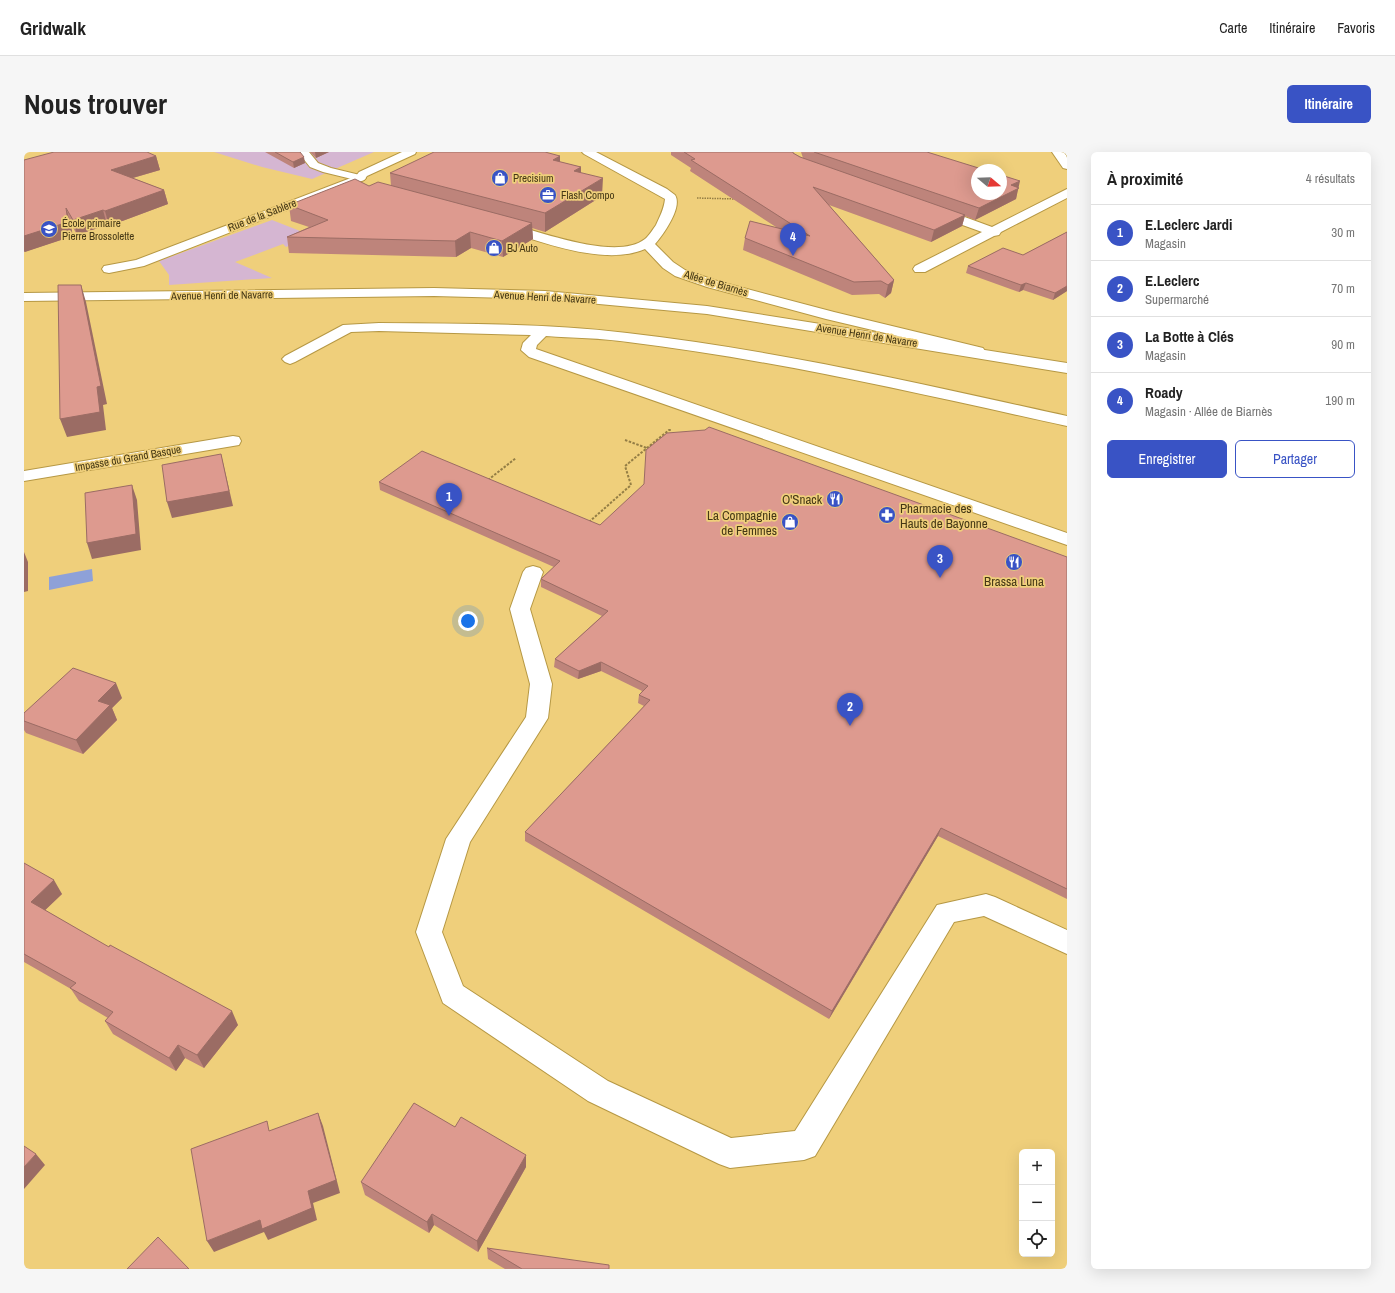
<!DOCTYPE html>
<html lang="fr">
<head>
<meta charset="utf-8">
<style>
  body { margin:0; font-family:"Archivo Narrow",sans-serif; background:#f6f6f6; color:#222 }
  .controls { position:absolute; right:12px; bottom:12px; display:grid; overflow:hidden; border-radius:6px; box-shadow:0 4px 16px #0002 }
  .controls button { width:36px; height:36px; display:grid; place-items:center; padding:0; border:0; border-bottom:1px solid #e0e0e0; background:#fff; color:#222; font:20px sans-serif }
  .compass { position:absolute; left:947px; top:12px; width:36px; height:36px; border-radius:50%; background:#fff; box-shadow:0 4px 16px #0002; rotate:109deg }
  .you { position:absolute; left:444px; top:469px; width:14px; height:14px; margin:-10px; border:3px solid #fff; border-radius:50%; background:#1a73e8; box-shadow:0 0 0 6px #1a73e833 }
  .badge { display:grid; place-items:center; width:26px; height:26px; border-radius:50%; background:#3953c5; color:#fff; font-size:13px; font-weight:700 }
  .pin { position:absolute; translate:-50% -33px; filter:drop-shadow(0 1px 2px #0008) }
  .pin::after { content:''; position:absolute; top:21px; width:14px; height:12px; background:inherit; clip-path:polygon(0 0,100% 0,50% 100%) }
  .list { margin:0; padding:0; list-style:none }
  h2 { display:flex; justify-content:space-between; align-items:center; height:52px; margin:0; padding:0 16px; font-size:17px }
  h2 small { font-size:13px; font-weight:400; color:#767676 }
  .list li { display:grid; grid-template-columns:26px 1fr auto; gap:12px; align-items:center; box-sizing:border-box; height:56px; padding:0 16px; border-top:1px solid #e0e0e0 }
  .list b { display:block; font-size:15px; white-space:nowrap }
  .list p { margin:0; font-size:13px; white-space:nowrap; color:#767676 }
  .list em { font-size:13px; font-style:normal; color:#767676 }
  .actions { display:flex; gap:8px; padding:12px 16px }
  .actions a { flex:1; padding:9px 0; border:1px solid #3953c5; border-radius:6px; text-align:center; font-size:14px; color:#3953c5 }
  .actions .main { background:#3953c5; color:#fff }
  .icon { flex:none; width:22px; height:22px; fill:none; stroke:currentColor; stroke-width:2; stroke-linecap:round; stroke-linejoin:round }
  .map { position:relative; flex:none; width:1043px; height:1117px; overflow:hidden; border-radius:6px }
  header { display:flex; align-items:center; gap:24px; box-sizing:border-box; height:56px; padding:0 20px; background:#fff; border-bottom:1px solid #e0e0e0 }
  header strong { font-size:19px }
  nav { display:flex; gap:22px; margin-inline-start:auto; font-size:14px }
  .intro { display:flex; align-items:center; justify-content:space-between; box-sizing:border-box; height:96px; padding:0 24px }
  h1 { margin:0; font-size:28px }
  .button { padding:10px 18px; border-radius:6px; background:#3953c5; color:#fff; font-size:14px; font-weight:700 }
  main { display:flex; gap:24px; padding:0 24px }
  aside { flex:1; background:#fff; border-radius:6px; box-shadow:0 4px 16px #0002 }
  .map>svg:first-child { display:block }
  .green { fill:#d5b6d2 }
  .water { fill:#8ea1d8 }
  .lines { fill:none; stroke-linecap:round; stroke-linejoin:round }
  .service-casing { stroke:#b69844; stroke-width:2 }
  .minor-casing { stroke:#b69844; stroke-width:2 }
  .primary-casing { stroke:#b69844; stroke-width:2 }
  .path-far1 { stroke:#947e45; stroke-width:1.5; stroke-dasharray:1.5 1; stroke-linecap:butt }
  .path { stroke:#947e45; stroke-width:2; stroke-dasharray:2.5 1.5; stroke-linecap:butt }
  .service { fill:#fff; fill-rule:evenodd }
  .minor { fill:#fff; fill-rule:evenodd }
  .primary { fill:#fff; fill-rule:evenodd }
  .wall { fill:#be847b }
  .shaded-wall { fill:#9b6c64 }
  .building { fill:#dd9a8f; stroke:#9b6c64 }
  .labels { text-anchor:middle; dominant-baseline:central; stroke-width:3.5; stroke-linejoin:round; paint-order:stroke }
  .far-poi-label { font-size:11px; fill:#453815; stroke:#efcf7b; text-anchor:start }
  .far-street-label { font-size:11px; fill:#453815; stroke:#efcf7b }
  .poi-label { font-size:13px; fill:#453815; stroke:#efcf7b; text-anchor:end }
</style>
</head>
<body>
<header>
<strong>Gridwalk</strong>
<nav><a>Carte</a><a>Itinéraire</a><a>Favoris</a></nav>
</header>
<div class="intro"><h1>Nous trouver</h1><a class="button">Itinéraire</a></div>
<main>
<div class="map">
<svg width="1043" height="1117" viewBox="0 0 1043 1117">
  <rect width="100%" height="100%" fill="#efcf7b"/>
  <!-- green -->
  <path class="green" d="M190,0h160l-62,27 -50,-12z
    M248,68l41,16 -27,11 -3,-3 -48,18 37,16 -103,7v-10l-10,-14z"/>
  <!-- water -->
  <path class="water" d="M68,417l1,12 -44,9v-13z"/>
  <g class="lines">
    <!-- service casing -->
    <g class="service-casing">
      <path id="service" d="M274,0h11l9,11 13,5 33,8 2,2 -2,2 -4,1 -37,-9 -13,-5z
        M355,171c83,1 166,0 248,10 149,17 294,51 440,83v10c-146,-32 -291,-66 -439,-84 -27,-4 -55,-4 -82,-6l-9,9 -1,4 531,184v12l-538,-188 -8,-7 2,-7 8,-8 -152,-4 -28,1 -56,30 -5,2 -5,-2 -3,-3 3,-3 58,-31z
        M509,414l7,2 3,4 -13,37 22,75 -4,34 -78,124 -28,90 21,54 145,95 123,57 64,-7 142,-226 49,-11 9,3 72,33v24l-83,-38 -30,6 -139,234 -11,4 -74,8 -11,-4 -131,-63 -145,-98 -27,-71 30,-93 80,-122 4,-33 -20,-75 13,-37 3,-4z"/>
    </g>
    <!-- minor casing -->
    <g class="minor-casing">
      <path id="minor" d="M378,0h14l-1,2 -48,22 -3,4 -220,86 -35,7 -5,-1 -2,-3 2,-3 32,-6 220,-84 3,-4z
        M558,0h14l71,37 8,6c8,12 -12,40 -20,49l18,18 12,8 32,11 117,31 149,36 2,3 -2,3 -5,1 -152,-36 -119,-32 -32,-11 -12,-8 -18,-19c-41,18 -105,-8 -146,-20l-2,-3 2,-3 4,-1c33,8 113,40 142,17 4,-3 8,-10 11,-14 4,-9 8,-16 9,-26l-81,-45z
        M1028,0h12l3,5v12l-4,-1z
        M1043,37v9l-66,34 -2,3 -5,1 -69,36h-10l-2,-3 2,-3 67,-34 -50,-18 -2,-3 2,-3h8l52,19z
        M209,284l6,1 2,4 -2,4 -215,36v-10z"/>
    </g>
    <!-- primary casing -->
    <g class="primary-casing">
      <path id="primary" d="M410,136l111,3 162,15 360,57v10l-360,-59 -162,-15 -111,-3 -410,5v-8z"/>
    </g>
    <!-- path-far1 -->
    <path class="path-far1" d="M673,46l39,1"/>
    <!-- path -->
    <path class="path" d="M601,288l22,8
      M464,328l28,-22
      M565,370l42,-37 -6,-19 44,-36h3"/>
    <!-- service -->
    <use href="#service" class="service"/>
    <!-- minor -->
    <use href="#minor" class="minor"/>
    <!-- primary -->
    <use href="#primary" class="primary"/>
  </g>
  <!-- wall -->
  <path class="wall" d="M241,0h35l5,11 -11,5z
    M286,0h19l-13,6z
    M647,0h122v1l10,5 -2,-6h126l91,35 -2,12 -41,21 -10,-4 -3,10 -31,16 -102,-37 65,75 -3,13 -6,5 -6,-4 -27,1 -109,-45 2,-12 31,-11 -86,-56 1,-3 -20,-13z
    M132,4l4,14 -27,8 31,12 4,14 -59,22 -2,-1 -30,10 -7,-13 3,14 -49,16v-92z
    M536,4v6l21,5v6l21,23 -57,36 -13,-4 1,11 -30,18 -32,-9 -15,9 -167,-4 -2,-16 22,-10 -18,-6 -2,-16 102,-19 -1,-13z
    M1043,80v59l-14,9 -30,-10 -4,2 -53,-19 2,-7 55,-11z
    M355,330l221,43 467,32v342l-129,-63 -109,183 -304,-178v-9l119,-126 -6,-3 1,-8 3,-4 -41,-20 -23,8 -24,-12 1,-8 47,-43 -61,-29v-8l13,-12 -174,-77z
    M98,546l-10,10 5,12 -34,34 -57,-21 -2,-3v-17z
    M0,711l38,31 -17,16 193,115 -34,43 -19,-10 -9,13 -63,-37 -8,-13 3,-3 -29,-17 -8,-12 -47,-27z
    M431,975l71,40 -48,85 -44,-27 -5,8 -64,-38 -4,-13z
    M463,1096l122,21h-104l-17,-10z"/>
  <!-- shaded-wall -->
  <path class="shaded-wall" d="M291,0h14l-13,6z
    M132,4l4,14 -45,13 -4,-13z
    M536,4v17l-7,-13z
    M280,5l1,6 -11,5 -1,-6z
    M557,15v18l-7,-14z
    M579,26l-1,18 -57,36v-19z
    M996,29l-4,18 -41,21 4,-12 32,-23z
    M140,38l4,14 -59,22 -4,-15z
    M42,56l4,14 3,14 -48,16 -1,-1v-15z
    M79,58l4,15 -30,10 -4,-15z
    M941,63l-3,11 -31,16 3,-12z
    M508,71l1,16 -30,18 -1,-16z
    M446,80l1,16 -15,9 -1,-16z
    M870,128l-3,13 -6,5 3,-13z
    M1002,131l-3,7 -4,2 2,-7z
    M57,133l5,17 21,102 -4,1 3,25 -39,7 -7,-18z
    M1043,134v5l-14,9 2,-7z
    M197,302l12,52 -61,12 -5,-16z
    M108,333l5,15 4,50 -49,9 -5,-16z
    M0,400l4,10v29l-4,1z
    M577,510v9l-23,8 1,-8z
    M92,531l6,15 -10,10 5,12 -34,34 -7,-14 22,-39z
    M917,676l-3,8 -109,183 3,-8z
    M30,728l8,14 -23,22 -8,-14z
    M208,859l6,14 -34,43 -7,-13z
    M154,893l7,13 -9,13 -7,-13z
    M294,961l5,13 17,67 -27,10 4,17 -49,20 -4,-8 -50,20 -7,-11 53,-21 48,-29z
    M12,1002l9,11 -21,24v-22z
    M502,1003v12l-48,85 -1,-11z
    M408,1062l2,11 -5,8 -2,-11z"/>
  <!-- building -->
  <path class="building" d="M30,0h93l9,4 -45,14 53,20 -59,21 -2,-1 -30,10 -7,-12 2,14 -44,14v-76z
    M251,0h25l4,5 -11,5z
    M410,0h111l15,4 -7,4 28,7 -7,4 29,7 -58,35 -155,-40z
    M660,0h109v1l7,4 165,58 -31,15 -121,-43 81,93 -6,5 -7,-4 -27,1 -109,-44 5,-17 60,15 -119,-76 4,-1z
    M790,0h113l58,18h-8v24h24v-19l19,6 -9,4 8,3 -40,20z
    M331,27l14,7 9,-4 154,41 -30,18 -32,-9 -15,9 -168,-4 41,-17 -39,-15z
    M1043,80v54l-12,7 -29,-10 -5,2 -53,-19 35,-18 20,7z
    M34,133h23l20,101 -4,1 3,25 -40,7z
    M685,275l358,130v332l-126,-61 -109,183 -307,-179 125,-132 -11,-5 9,-9 -47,-24 -22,9 -24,-12 53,-48 -67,-32 19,-18 -181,-79 43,-31 178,74 44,-41 2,-34 21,-17 38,-3z
    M197,302l8,37 -62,11 -5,-37z
    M108,333l4,49 -49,9 -2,-50z
    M49,516l43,15 -18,18 12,4 -34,35 -52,-19v-8z
    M0,711l30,17 -23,22 78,45 1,-2 122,66 -35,44 -19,-10 -9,13 -64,-37 8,-9 -43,-24 6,-5 -52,-29z
    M390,951l41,24 6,-10 65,38 -49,86 -45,-27 -5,8 -66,-40z
    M294,961l18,67 -28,11 4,17 -50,21 -2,-9 -53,21 -16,-92 76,-28 2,10z
    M0,994l12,8 -12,13z
    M134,1085l31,32h-62z
    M463,1096l122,17v4h-87z"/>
  <!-- icons -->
  <defs>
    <g id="shop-disc" transform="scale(0.9)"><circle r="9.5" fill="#3953c5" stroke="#efcf7b"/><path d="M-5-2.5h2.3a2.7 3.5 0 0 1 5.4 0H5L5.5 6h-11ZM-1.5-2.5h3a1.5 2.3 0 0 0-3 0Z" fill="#fff"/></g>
    <g id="office-disc" transform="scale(0.9)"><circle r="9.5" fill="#3953c5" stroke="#efcf7b"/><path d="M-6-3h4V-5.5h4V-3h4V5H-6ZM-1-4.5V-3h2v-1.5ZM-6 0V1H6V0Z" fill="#fff"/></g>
    <g id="school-disc" transform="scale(0.9)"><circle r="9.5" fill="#3953c5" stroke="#efcf7b"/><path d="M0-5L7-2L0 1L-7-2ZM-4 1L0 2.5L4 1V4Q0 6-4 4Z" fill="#fff"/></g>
    <g id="restaurant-disc" transform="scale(0.9)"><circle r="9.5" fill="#3953c5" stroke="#efcf7b"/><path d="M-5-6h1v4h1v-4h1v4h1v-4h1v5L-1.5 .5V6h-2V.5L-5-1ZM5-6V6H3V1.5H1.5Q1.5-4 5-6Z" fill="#fff"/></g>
    <g id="pharmacy-disc" transform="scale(0.9)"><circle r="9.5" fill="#3953c5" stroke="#efcf7b"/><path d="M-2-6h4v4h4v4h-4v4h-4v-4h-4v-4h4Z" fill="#fff"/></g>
  </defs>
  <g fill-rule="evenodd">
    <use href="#shop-disc" x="476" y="26"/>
    <use href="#office-disc" x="524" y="43"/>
    <use href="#school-disc" x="25" y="77"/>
    <use href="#shop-disc" x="470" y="96"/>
    <use href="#restaurant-disc" x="811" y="347"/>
    <use href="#pharmacy-disc" x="863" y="363"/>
    <use href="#shop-disc" x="766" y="370"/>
    <use href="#restaurant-disc" x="990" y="410"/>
  </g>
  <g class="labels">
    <!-- far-poi labels -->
    <g class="far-poi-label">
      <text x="489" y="26">Precisium</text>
      <text x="537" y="43">Flash Compo</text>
      <text x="38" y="71">École primaire<tspan x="38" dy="13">Pierre Brossolette</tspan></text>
      <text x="483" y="96">BJ Auto</text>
    </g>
    <!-- far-street labels -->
    <g class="far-street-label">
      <text transform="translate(238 63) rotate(-21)">Rue de la Sablère</text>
      <text transform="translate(692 131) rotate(17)">Allée de Biarnès</text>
      <text transform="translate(198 143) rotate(-1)">Avenue Henri de Navarre</text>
      <text transform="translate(521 145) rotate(3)">Avenue Henri de Navarre</text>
      <text transform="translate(843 183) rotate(9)">Avenue Henri de Navarre</text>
      <text transform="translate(104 306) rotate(-10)">Impasse du Grand Basque</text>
    </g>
    <!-- poi labels -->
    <g class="poi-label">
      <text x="798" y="347">O'Snack</text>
      <text x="876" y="356" text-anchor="start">Pharmacie des<tspan x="876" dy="15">Hauts de Bayonne</tspan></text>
      <text x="753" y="363">La Compagnie<tspan x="753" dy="15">de Femmes</tspan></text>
      <text x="990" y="429" text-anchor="middle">Brassa Luna</text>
    </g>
  </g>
</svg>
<div class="controls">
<button>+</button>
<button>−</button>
<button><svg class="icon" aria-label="locate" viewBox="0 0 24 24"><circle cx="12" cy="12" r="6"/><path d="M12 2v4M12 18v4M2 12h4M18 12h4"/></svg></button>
</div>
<svg class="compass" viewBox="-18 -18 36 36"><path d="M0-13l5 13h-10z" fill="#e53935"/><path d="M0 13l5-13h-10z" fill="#767676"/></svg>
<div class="you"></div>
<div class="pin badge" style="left:425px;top:364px">1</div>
<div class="pin badge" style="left:826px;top:574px">2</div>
<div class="pin badge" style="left:916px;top:426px">3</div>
<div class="pin badge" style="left:769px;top:104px">4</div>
</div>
<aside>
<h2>À proximité<small>4 résultats</small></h2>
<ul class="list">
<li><span class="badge">1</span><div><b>E.Leclerc Jardi</b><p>Magasin</p></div><em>30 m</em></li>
<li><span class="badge">2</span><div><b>E.Leclerc</b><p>Supermarché</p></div><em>70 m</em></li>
<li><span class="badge">3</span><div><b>La Botte à Clés</b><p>Magasin</p></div><em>90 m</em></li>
<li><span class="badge">4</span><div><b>Roady</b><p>Magasin · Allée de Biarnès</p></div><em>190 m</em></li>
</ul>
<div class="actions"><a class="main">Enregistrer</a><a>Partager</a></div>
</aside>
</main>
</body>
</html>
